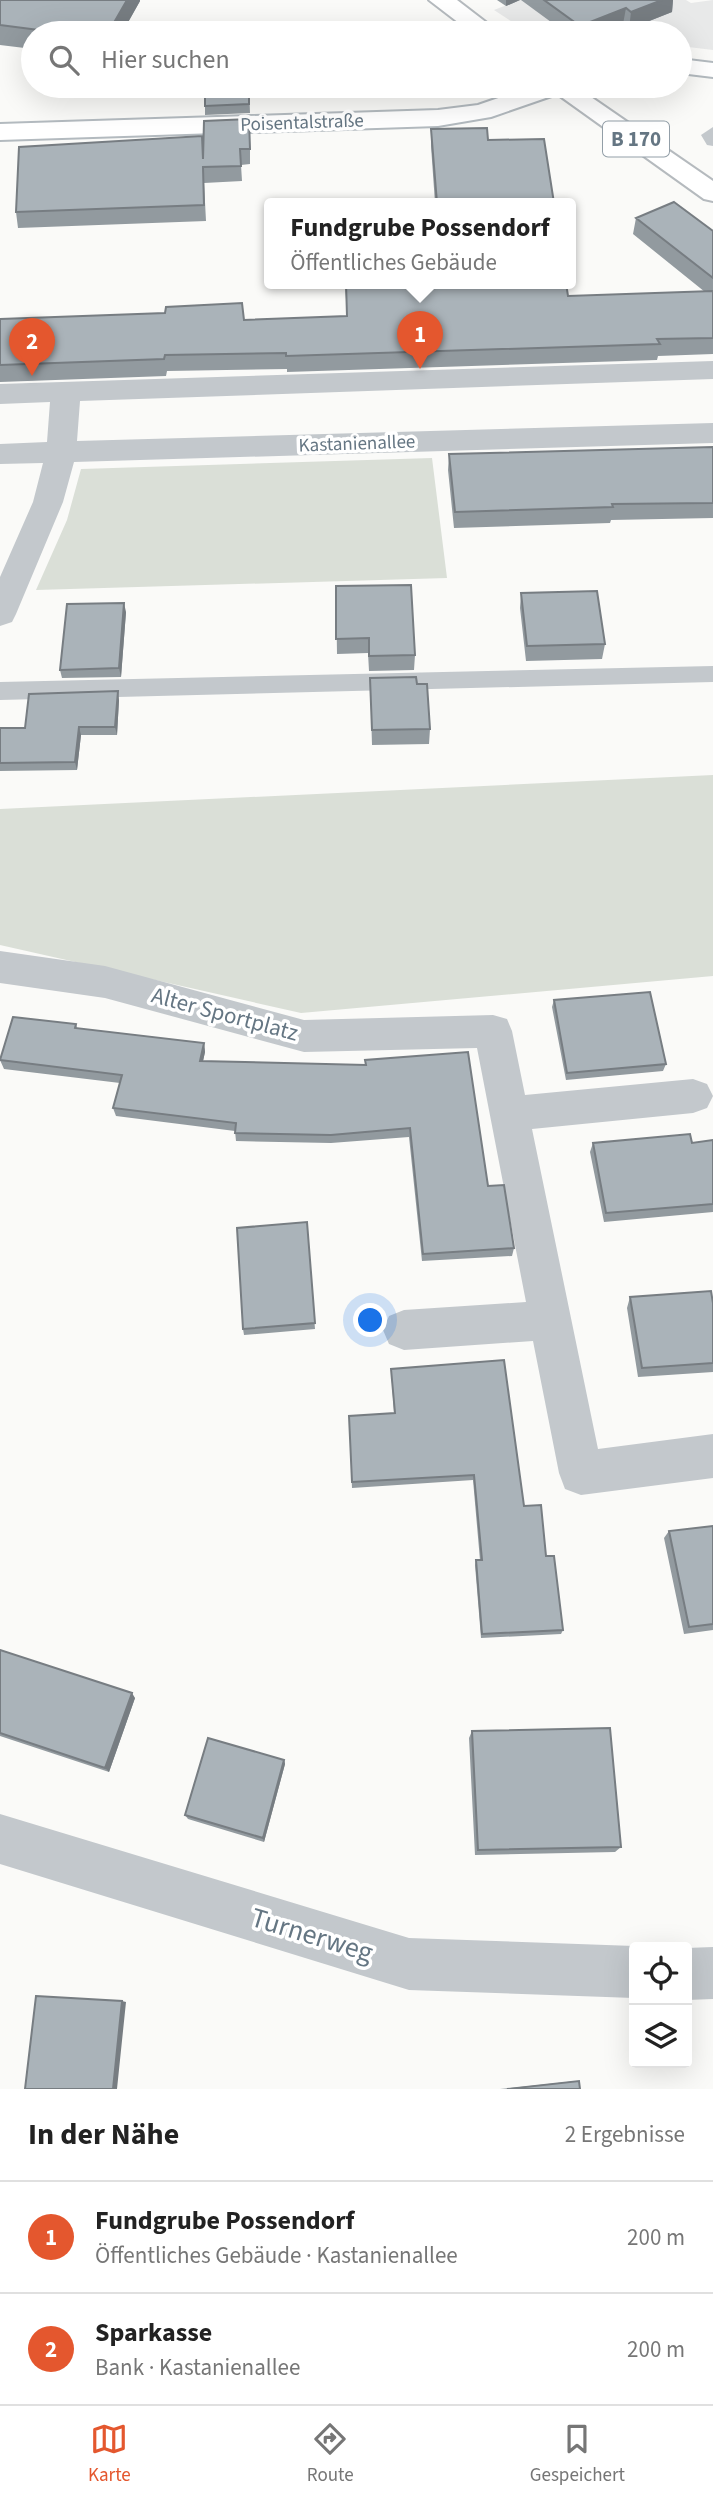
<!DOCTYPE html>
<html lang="de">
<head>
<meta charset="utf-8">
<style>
  body { margin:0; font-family:"Source Sans 3",sans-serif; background:#f6f6f6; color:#222 }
  .controls { position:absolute; right:21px; bottom:21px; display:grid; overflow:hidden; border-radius:7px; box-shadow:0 7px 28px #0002 }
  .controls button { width:63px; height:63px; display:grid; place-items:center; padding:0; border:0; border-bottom:2px solid #e0e0e0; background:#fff; color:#222; font:35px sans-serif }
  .you { position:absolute; left:371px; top:1321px; width:24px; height:24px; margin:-18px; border:5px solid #fff; border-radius:50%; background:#1a73e8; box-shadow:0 0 0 10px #1a73e833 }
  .badge { display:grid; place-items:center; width:46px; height:46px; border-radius:50%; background:#e4572e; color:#fff; font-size:23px; font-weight:700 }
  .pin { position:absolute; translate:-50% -58px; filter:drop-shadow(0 2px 4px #0008) }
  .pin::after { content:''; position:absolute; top:37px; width:24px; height:21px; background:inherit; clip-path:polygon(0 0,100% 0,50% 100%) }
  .popup { position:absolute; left:264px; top:198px; width:312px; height:91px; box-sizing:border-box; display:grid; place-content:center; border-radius:7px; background:#fff; filter:drop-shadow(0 2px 5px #0005); font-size:23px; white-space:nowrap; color:#767676 }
  .popup b { font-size:26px; color:#222 }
  .popup::after { content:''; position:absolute; left:50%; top:100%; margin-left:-14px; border:14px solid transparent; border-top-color:#fff }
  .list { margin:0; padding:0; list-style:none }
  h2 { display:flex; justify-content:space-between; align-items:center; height:91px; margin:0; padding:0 28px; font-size:30px }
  h2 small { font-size:23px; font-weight:400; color:#767676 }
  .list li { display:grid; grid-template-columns:46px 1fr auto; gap:21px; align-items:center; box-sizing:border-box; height:112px; padding:0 28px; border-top:2px solid #e0e0e0 }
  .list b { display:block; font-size:26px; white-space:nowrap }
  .list p { margin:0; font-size:23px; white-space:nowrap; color:#767676 }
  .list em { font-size:23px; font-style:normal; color:#767676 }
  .icon { flex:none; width:38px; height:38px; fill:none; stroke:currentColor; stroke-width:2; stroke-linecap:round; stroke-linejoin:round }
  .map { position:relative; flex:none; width:713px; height:2089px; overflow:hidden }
  .search { position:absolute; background:#fff; box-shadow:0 7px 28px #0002; left:21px; right:21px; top:21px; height:77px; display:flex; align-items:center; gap:18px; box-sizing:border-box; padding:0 24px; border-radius:38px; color:#767676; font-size:26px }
  .sheet { height:315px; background:#fff }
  nav { display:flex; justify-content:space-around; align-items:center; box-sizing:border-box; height:98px; border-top:2px solid #e0e0e0; background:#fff; font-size:19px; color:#767676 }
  nav a { display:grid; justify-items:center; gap:4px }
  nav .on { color:#e4572e }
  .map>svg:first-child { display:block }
  .built { fill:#e8e9e9 }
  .green { fill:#dadfd7 }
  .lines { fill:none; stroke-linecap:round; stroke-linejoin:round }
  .secondary-casing { stroke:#b3babf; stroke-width:4 }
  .primary-casing { stroke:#b5babe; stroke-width:4 }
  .service { fill:#c3c8cc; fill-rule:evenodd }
  .minor { fill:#c3c8cc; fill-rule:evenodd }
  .secondary { fill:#fff; fill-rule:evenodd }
  .primary { fill:#fff; fill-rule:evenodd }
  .wall { fill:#929a9f }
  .shaded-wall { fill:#777d82 }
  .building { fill:#aab3b9; stroke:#777d82; stroke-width:2 }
  .labels { text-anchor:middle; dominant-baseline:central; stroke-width:7; stroke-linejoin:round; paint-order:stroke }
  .far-street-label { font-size:19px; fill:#657683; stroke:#fff }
  .shield { fill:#fff; stroke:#939fa8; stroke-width:2 }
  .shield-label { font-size:21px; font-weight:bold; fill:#657683 }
  .street-label { font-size:23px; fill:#657683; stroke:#fff }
  .near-street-label { font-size:28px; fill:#657683; stroke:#fff }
</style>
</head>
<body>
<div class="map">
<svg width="713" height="2089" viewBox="0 0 713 2089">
  <rect width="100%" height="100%" fill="#fafaf8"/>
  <!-- built -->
  <path class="built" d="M520,0h166l5,3 22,-3v50l-33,-4v-13h-151l-35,-23z"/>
  <!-- green -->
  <path class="green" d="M432,458l15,120 -411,12 31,-70 14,-51z
    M713,775v201l-412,37 -301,-68v-136z"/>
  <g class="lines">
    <!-- secondary casing -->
    <g class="secondary-casing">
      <path id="secondary" d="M680,59l33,4v14l-33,-4z
        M533,86h37l-4,5 -75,26 -53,9 -438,14v-16l438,-14 40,-5z"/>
    </g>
    <!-- primary casing -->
    <g class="primary-casing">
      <path id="primary" d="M429,0h28l43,33h-28z
        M546,86h29l138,95v20l-9,-2z"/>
    </g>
    <!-- service -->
    <path class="service" d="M713,127v19l-6,-1 -6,-10z
      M713,666v16l-713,18v-18z"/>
    <!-- minor -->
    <path class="minor" d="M713,361v18l-633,22 -3,40 636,-18v20l-639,19 -11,40 -47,112 -4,8 -12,4v-49l33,-75 10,-39 -43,1v-20l47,-2 3,-40 -50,2v-20z
      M0,951l105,15 199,54 189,-5 14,4 5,12 13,64 168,-16 14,5 6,12 -6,12 -14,5 -161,16 66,320 115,-15v44l-132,17 -16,-6 -6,-16 -26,-132 -129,9 -15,-6 -6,-14 6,-14 15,-6 122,-8 -49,-254 -173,4 -199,-54 -105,-15z
      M0,1814l409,124 225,8v52l-225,-8 -409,-126z
      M713,1947v52l-26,1v-52z"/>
    <!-- secondary -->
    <use href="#secondary" class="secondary"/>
    <!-- primary -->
    <use href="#primary" class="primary"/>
  </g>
  <!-- wall -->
  <path class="wall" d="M0,0h140v1l-18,32h-89v16l-33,-4z
    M497,0h23l-14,6z
    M521,0h152l-1,12 -43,17 -6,-5 -23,9h-34z
    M249,86l1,27 -45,2v-9z
    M431,129l57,11 66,63h-119l-4,-57z
    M250,135v29l-9,1 1,16 -38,2 2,38 -188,7 -2,-16 187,-65z
    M636,218l77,13v123l-55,2 -1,4 -370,12v-3l-120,2 -1,5 -166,6v-63l244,1 103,-4 -2,-33h221l2,13 137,-4 -72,-58z
    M713,447v71l-102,2 -1,3 -156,5 -6,-58 1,-16z
    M336,586l79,69 -1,15 -45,1 -1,-18 -31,1z
    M521,593l84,51 -3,15 -76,2 -6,-53z
    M126,612l-5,65 -59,1 -2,-8z
    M370,678l60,51 -1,15 -57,1z
    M119,700l-2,35h-36l-4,35 -77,1v-43h25z
    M554,1000l112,64 -3,7 -97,9 -14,-73z
    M76,1024l1,4 127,15 1,9 -2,9 162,4 123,121 26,62 -2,8 -90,5 -13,-124 -78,6 -95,-2 -1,-10 -119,-15 -3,-8 7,-25 -116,-14 -4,-9z
    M713,1140v72l-109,10 -14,-70 3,-9h99z
    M307,1222l8,107 -71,6 -1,-6z
    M630,1297l83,6v69l-75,5 -11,-69z
    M391,1369l133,137 22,50 17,74 -2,4 -80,4 -6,-73 1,-5h4l-7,-80 -121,8 -3,-72 45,-3z
    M713,1526v104l-29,4 -20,-96 5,-7z
    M0,1650l135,48 -26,74 -109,-36z
    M472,1731l149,116 -6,5 -140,3 -6,-117z
    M284,1760l1,4 -21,78 -76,-23 -3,-4z
    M576,2081h3l1,8h-80z"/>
  <!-- shaded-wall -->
  <path class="shaded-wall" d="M127,0h13v1l-18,32h-14z
    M506,0h14l-14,6z
    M662,0h11l-1,12 -43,17 2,-17z
    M626,8l-3,16 -23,9h-21l1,-7z
    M124,603l2,9 -5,65 -2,-9z
    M118,691l1,9 -2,35 -2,-8z
    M79,727l2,8 -4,35 -2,-8z
    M204,1043l1,9 -4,18 -1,-9z
    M132,1693l3,5 -26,74 -4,-4z
    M284,1760l1,4 -21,78 -1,-4z
    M122,2001l4,1 -9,87h-4z"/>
  <!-- building -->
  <path class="building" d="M0,0h127l-19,33h-46l-62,-8z
    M544,0h118l-31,12 -5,-4 -46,18z
    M205,86h44v18l-44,2z
    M249,119l1,30h-10l1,17 -38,1 1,38 -188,7 3,-65 183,-11 1,23 1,-38z
    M487,128l1,12 56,-1 10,64h-117l-6,-74z
    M674,202l39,29v47l-77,-60z
    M346,283h220l2,13 145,-5v47l-56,1 3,5 -374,12v-3l-121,2 -1,4 -164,6v-46l165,-6 1,-6 76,-4 2,17 103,-4z
    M713,447v56l-101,1 1,3 -158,5 -6,-58z
    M411,585l4,70 -46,1v-18l-33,1v-53z
    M597,591l8,53 -78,2 -6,-53z
    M124,603l-5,65 -59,2 7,-66z
    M416,677l1,7h10l3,45 -58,1 -2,-52z
    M118,691l-3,36h-36l-4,35 -75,1v-35h25l4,-34z
    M650,992l16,72 -99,9 -13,-73z
    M13,1017l63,7 -1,4 129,15 -4,18 166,4 -1,-5 103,-8 20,134 16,-1 10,63 -91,6 -13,-126 -79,7 -96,-2 1,-10 -123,-15 9,-33 -122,-15z
    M690,1134l2,9 21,-3v64l-107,9 -13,-70z
    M307,1222l8,101 -72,6 -6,-101z
    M711,1291l2,12v60l-71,5 -12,-71z
    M504,1360l20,146 17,-1 5,51h8l9,74 -81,4 -6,-74h6l-8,-85 -122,7 -3,-66 46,-3 -4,-44z
    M713,1526v98l-24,3 -20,-96z
    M0,1650l132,43 -27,75 -105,-35z
    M610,1728l11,119 -143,3 -6,-119z
    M208,1738l76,22 -21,78 -78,-23z
    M36,1996l86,5 -9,88h-88z
    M579,2081l1,8h-73z"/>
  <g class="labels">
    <!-- far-street labels -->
    <g class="far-street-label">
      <text transform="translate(302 123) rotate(-2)">Poisentalstraße</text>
      <text transform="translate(357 444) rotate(-2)">Kastanienallee</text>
    </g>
    <!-- shield labels -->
    <rect class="shield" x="603" y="121.5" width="66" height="35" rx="5"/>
    <g class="shield-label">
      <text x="636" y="139">B 170</text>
    </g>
    <!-- street labels -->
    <g class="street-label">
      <text transform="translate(225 1014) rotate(15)">Alter Sportplatz</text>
    </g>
    <!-- near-street labels -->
    <g class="near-street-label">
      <text transform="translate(312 1935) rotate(17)">Turnerweg</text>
    </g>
  </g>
</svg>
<div class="controls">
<button><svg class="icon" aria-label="locate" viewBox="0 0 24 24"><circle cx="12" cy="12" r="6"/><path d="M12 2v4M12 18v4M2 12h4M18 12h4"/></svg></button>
<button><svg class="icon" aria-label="layers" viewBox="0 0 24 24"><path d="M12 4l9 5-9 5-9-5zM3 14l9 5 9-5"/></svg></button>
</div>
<div class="you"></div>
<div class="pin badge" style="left:420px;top:369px">1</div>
<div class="popup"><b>Fundgrube Possendorf</b>Öffentliches Gebäude</div>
<div class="pin badge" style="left:32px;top:376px">2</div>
<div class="search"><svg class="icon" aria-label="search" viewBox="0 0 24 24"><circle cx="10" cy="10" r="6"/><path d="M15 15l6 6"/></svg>Hier suchen</div>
</div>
<section class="sheet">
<h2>In der Nähe<small>2 Ergebnisse</small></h2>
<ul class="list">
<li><span class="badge">1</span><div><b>Fundgrube Possendorf</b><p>Öffentliches Gebäude · Kastanienallee</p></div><em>200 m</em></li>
<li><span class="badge">2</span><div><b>Sparkasse</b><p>Bank · Kastanienallee</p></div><em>200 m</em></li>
</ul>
</section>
<nav>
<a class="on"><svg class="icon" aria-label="map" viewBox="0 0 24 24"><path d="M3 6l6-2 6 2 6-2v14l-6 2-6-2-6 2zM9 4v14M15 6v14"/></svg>Karte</a>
<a><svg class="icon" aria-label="directions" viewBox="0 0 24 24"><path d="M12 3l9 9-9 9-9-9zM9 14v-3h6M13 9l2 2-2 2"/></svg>Route</a>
<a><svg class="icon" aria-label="saved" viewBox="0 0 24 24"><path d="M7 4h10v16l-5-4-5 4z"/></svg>Gespeichert</a>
</nav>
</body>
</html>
